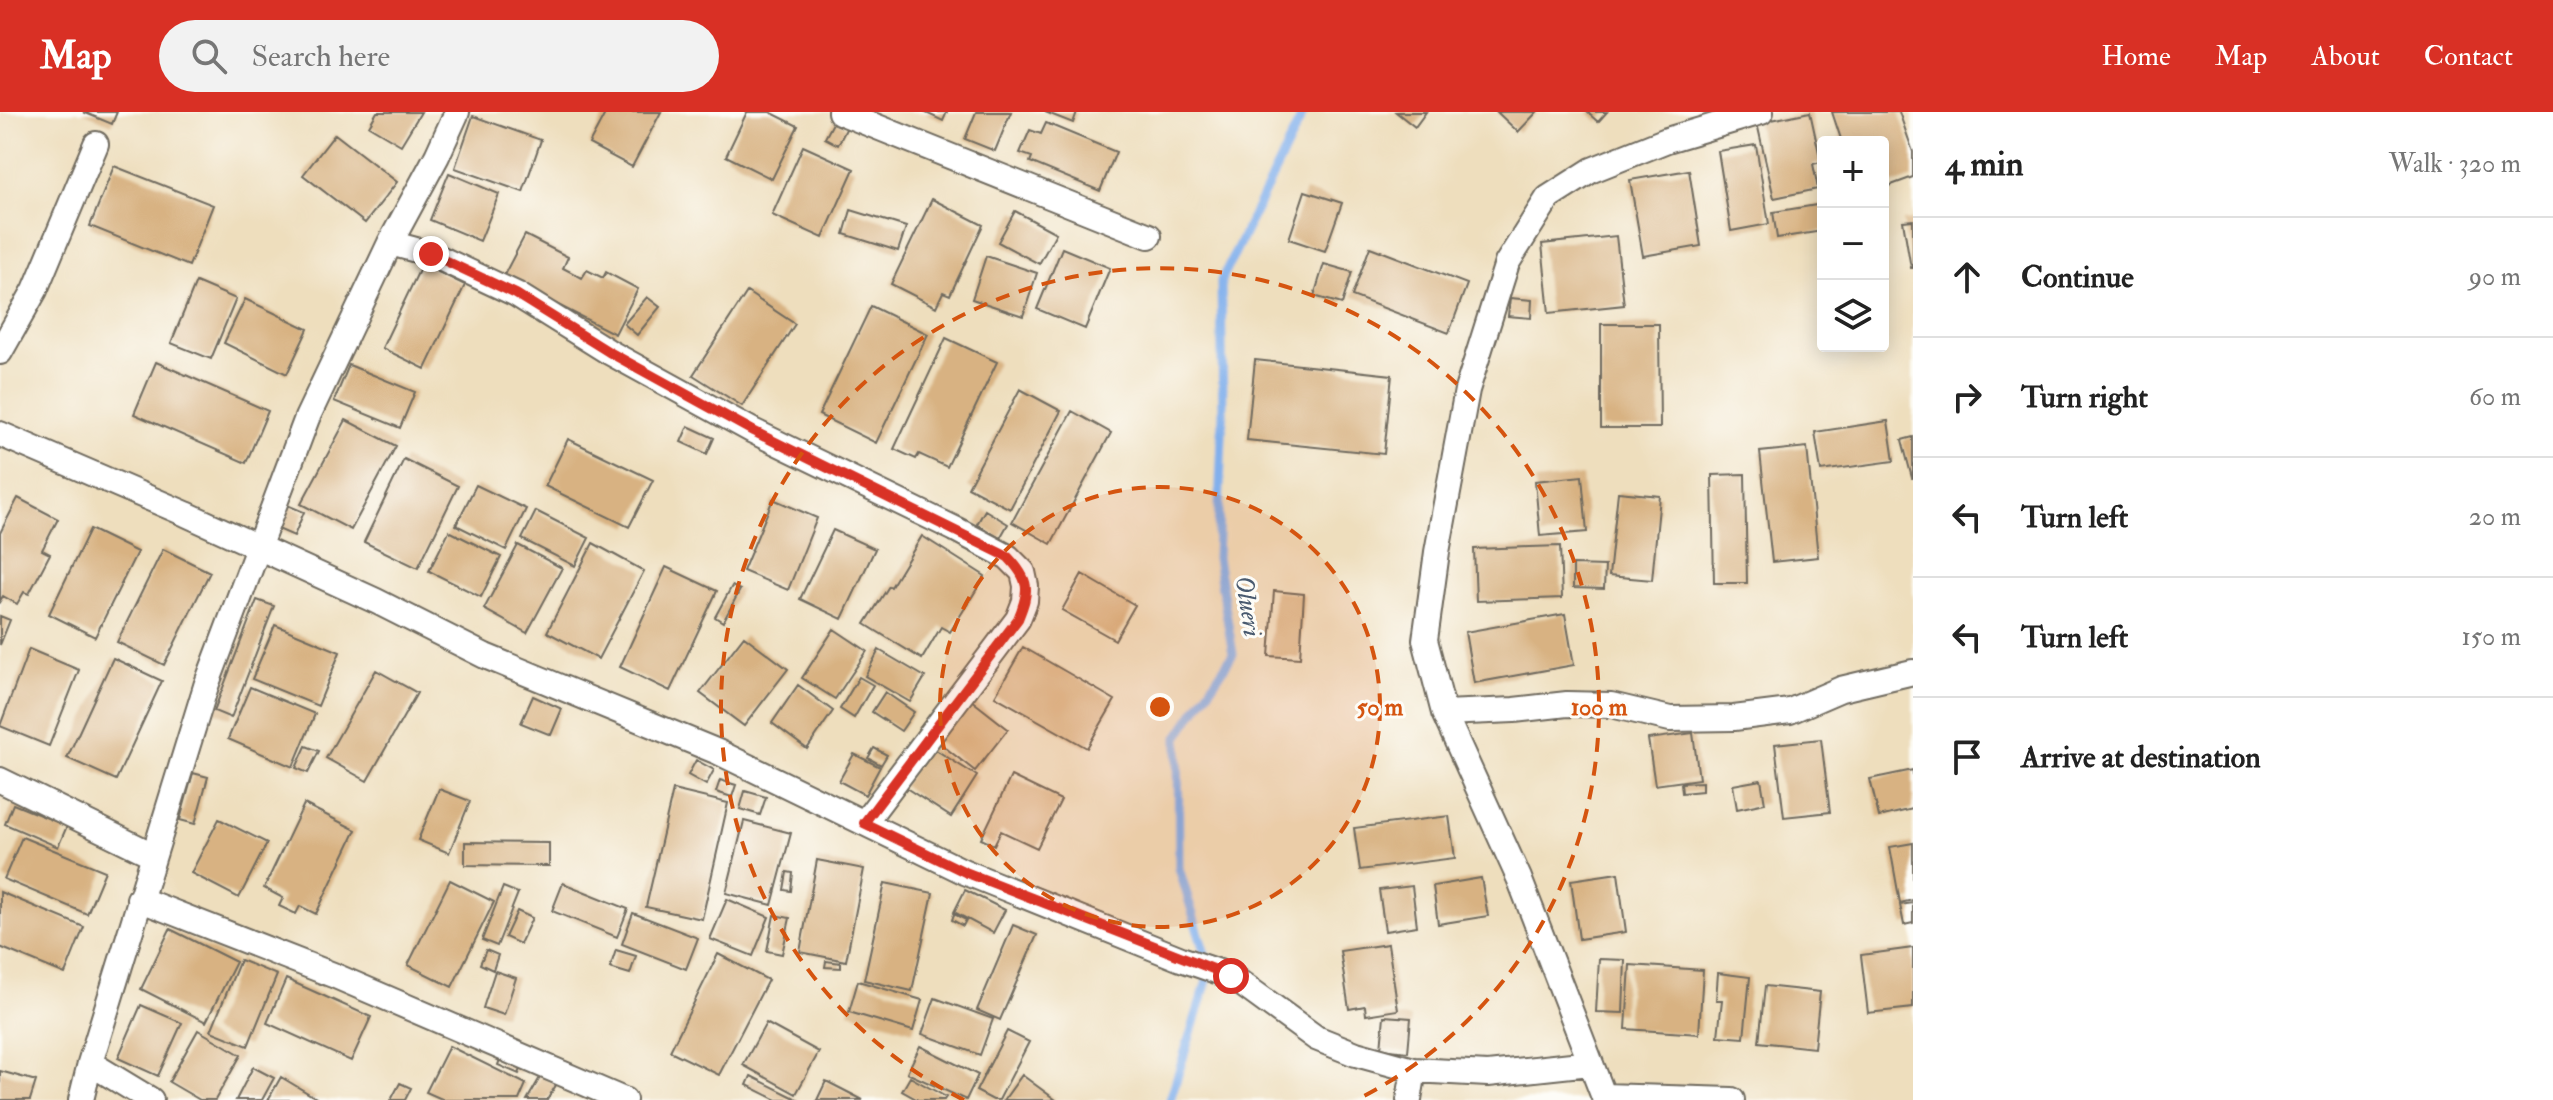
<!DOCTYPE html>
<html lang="en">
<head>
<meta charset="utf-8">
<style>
  body { margin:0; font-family:"IM FELL Double Pica",serif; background:#f2f2f2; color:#222 }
  .controls { position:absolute; right:24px; top:24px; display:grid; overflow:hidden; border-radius:8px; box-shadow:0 4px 20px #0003 }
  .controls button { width:72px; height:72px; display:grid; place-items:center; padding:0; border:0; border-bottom:2px solid #e0e0e0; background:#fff; color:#222; font:40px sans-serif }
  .stop { position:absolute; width:24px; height:24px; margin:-18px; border:6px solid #d93025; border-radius:50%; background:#fff }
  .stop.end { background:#d93025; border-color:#fff; box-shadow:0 2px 8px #0008 }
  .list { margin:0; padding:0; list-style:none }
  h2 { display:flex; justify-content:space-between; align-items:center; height:104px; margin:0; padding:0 32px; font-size:34px }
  h2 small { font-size:26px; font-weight:400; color:#767676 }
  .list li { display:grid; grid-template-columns:52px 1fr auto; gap:24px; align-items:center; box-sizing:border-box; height:120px; padding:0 32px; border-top:2px solid #e0e0e0 }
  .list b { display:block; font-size:30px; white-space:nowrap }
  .list em { font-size:26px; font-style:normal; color:#767676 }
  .icon { flex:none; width:44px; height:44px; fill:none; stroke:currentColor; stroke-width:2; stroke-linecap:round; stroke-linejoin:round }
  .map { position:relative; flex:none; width:1913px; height:988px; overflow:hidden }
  header { display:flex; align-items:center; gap:48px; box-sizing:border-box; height:112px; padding:0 40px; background:#d93025; color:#fff }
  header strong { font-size:38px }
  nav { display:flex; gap:44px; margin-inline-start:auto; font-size:28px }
  .search { width:560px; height:72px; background:#f2f2f2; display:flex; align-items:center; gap:20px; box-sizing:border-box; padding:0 28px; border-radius:44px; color:#767676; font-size:30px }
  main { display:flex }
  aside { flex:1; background:#fff }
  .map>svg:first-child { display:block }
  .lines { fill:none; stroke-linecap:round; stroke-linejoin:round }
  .stream { stroke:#82b0ec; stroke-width:9 }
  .building { fill:#d8b282 }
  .minor-casing { stroke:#6f6a5e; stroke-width:28 }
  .minor { stroke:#fff; stroke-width:24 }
  .route { stroke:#d93025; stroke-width:10 }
  .ring { fill:none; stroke:#d5540f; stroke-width:4; stroke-dasharray:14 10 }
  .labels { text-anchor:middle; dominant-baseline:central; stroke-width:6; stroke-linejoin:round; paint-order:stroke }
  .water-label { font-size:26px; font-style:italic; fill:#495a6f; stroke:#fdfcf7 }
  .centre { fill:#d5540f; stroke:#fdfcf7; stroke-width:4 }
  .ring-label { font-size:24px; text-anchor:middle; font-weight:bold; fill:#d5540f; stroke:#fdfcf7; stroke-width:6; stroke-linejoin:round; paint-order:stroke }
</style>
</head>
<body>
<header>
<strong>Map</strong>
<div class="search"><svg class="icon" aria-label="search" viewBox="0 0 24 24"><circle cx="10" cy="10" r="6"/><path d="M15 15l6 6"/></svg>Search here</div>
<nav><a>Home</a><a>Map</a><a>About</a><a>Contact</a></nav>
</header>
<main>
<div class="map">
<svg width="1913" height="988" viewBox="0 0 1913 988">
  <rect width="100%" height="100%" fill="#fdfcf7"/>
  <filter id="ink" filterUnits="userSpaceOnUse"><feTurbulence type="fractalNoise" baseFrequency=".0125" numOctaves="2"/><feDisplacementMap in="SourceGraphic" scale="16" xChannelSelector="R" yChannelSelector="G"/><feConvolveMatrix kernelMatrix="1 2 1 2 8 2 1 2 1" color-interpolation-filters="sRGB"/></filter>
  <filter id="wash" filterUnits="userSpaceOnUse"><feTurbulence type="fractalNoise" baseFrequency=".006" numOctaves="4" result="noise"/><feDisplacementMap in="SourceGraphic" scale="32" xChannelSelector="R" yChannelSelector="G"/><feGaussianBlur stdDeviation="1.8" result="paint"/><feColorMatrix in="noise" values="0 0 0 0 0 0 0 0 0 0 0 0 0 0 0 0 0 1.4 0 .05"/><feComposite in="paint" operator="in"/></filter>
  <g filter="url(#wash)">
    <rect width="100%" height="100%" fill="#eedebd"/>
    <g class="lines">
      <!-- stream -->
      <path class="stream" d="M1170,988l40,-129 -31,-103 -1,-131 55,-83 -16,-96 6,-146 -2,-131 83,-169"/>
    </g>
    <g id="blocks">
      <!-- building -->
      <path class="building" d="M83,0h34l-5,12z
        M377,0h44l-20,33 -32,-19z
        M606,0h55l-29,55 -43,-23z
        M747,0h23l28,14 -26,53 -46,-23z
        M924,0h23l-4,9z
        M976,0h35l-16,39 -30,-12z
        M1045,0h32l-4,11z
        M1396,0h30l-11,15z
        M1497,0h40l-19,20z
        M1587,0h20l-9,10z
        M1810,0l11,50 -8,2 5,25 -44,9 -17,-75z
        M1832,0h67l14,40v25l-30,11v-46h-41z
        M473,4l68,24 -18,52 -68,-24z
        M834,9l13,6 -9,18 -13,-7z
        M1046,11l70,29 -16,39 -70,-29 2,-5 -12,-4 10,-23 11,4z
        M335,22l62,48 -32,41 -62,-48z
        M1756,33l13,79 -38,7 -13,-80z
        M803,34l51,23 -31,69 -51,-23z
        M114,54l99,39 -24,61 -99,-40z
        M1689,58l12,76 -58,10 -13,-76z
        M449,61l50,21 -19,47 -50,-21z
        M1305,79l37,12 -17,48 -36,-12z
        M932,87l51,26 -33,70 -7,-3 -7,15 -45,-23z
        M1823,92v27l-46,7 -4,-26z
        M851,98l55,17 -8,24 -54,-17z
        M1015,99l41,22 -17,31 -41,-22z
        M1913,108v48h-2l-8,-47z
        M525,123l43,22 -5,11 19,10 5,-8 16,8 3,-6 32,17 -23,45 -112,-57z
        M1616,124l8,69 -75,8 -7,-69z
        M1370,135l97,37 -18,49 -97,-37z
        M1062,136l48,20 -25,61 -48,-20z
        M986,144l51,17 -14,43 -51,-17z
        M422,152l43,21 -40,84 -43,-21z
        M1324,152l28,8 -10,32 -28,-8z
        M196,170l40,17 -25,60 -40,-16z
        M747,180l48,32 -53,82 -49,-31z
        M647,185l13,10 -23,28 -13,-11z
        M1510,186l22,2 -1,18 -23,-2z
        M245,187l63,30 -21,45 -63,-31z
        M871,194l57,28 -52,109 -57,-28z
        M1601,212h58l1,104h-59z
        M946,226l51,24 -50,105 -28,-13 -3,5 -22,-10z
        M1255,248l137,15 -8,79 -137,-14z
        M156,250l112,49 -22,52 -112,-49z
        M349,253l66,27 -15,36 -66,-27z
        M1020,277l41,22 -51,98 -42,-22z
        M1072,299l39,22 -60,111 -39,-22z
        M346,308l50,26 -45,84 -50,-26z
        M1888,309l6,40 -73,10 -6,-39z
        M688,314l26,12 -7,16 -26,-12z
        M1913,325v41h-1l-10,-38z
        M568,327l85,41 -24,47 -84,-41z
        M1807,335l11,110 -46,5 -12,-110z
        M404,347l54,27 -40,82 -54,-26z
        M1745,362l2,109h-33l-2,-108z
        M1582,364l5,56 -47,4 -5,-55z
        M476,373l50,24 -20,41 -50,-25z
        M1618,380l42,4 -8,84 -43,-4z
        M18,386l40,21 -16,31 8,4 -21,40 -5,-2 -7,12 -14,-8 -3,5v-68z
        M773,387l44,19 -29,72 -45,-19z
        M287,393l17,7 -10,24 -16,-7z
        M985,398l23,14 -8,14 -23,-14z
        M536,399l53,27 -14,28 -53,-27z
        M90,417l47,23 -42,85 -46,-23z
        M833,418l42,19 -33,70 -42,-20z
        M449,419l52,26 -20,40 -52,-26z
        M922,424l63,40 -35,56 -9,-5 -19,32 -57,-35 24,-38 2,1z
        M593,431l51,28 -46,88 -51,-27z
        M518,433l44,23 -35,65 -43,-24z
        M1560,434l2,52 -86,3 -2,-52z
        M163,437l47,23 -46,93 -47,-23z
        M1573,453l32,1 -1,23 -31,-1z
        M666,455l51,24 -47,100 -50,-24z
        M1082,462l53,31 -20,35 -53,-30z
        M732,474l8,4 -17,32 -8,-5z
        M1274,479l30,3 -4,64 -31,-2z
        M257,488l17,6 -43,112 -17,-7z
        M1565,502l9,51 -100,18 -9,-51z
        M0,504l10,4 -10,25z
        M275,513l65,27 -22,54 -66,-27z
        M834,517l33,22 -32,48 -33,-21z
        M744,524l44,33 -44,57 -44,-33z
        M1023,535l92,53 -28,48 -92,-52z
        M29,537l50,21 -30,76 -49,-20z
        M879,538l46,27 -15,25 -45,-26z
        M113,546l49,23 -46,99 -49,-22z
        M376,558l41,23 -50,88 -41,-23z
        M859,565l14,8 -19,33 -14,-9z
        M798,573l35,26 -26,38 -35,-26z
        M250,575l65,27 -22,53 -65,-28z
        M885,580l29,20 -13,19 -29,-19z
        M533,584l29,13 -11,26 -30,-12z
        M966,584l42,33 -33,42 -42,-33z
        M1693,621l6,46 -44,6 -7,-46z
        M1821,627l9,73 -46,5 -9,-73z
        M928,633l49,31 -26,41 -48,-31z
        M306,634l13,5 -11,22 -12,-5z
        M874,636l13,7 -6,10 -13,-7z
        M854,642l26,13 -15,28 -26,-14z
        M696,648l18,10 -8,15 -18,-10z
        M1913,658v39l-34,8 -9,-38z
        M193,661l15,4 -13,47 -15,-4z
        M1011,664l50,24 -24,48 -36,-17 -7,14 -13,-6z
        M720,668l16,5 -4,12 -16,-5z
        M1761,668l4,23 -28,6 -4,-24z
        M1702,670v9l-20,2 -1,-10z
        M439,677l31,12 -21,52 -31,-13z
        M673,678l55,13 -26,116 -56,-12z
        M745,679l21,6 -6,18 -20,-6z
        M13,692l54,22 -9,21 -53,-23z
        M304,692l52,26 -40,84 -16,-8 -4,8 -17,-8 4,-8 -19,-10z
        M1449,704l6,42 -95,12 -6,-42z
        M219,707l48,24 -28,55 -48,-25z
        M744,709l47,12 -19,72 -46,-12z
        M22,725l83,34 -18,43 -83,-35z
        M465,730l84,1v23l-84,-1z
        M1913,731v57l-13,3 -10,-56z
        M817,748l47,9 -18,92 -46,-9z
        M787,760l6,1 -2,18 -7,-1z
        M1618,761l8,59 -47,7 -8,-59z
        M1481,766l7,38 -50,8 -5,-38z
        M450,768l44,22 -42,85 -44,-22z
        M563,771l65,26 -11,28 -65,-26z
        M885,771l48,10 -21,98 -48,-11z
        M1412,774l5,40 -32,5 -6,-41z
        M503,775l15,6 -21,53 -15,-6z
        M965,778l40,20 -12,23 -39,-21z
        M0,780l84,35 -19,47 -65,-27z
        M727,787l42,18 -16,39 -43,-17z
        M1913,791v20l-9,2 -4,-20z
        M517,799l15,7 -12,26 -15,-7z
        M633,801l65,25 -12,31 -64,-25z
        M954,802l12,6 -3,6 -11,-6z
        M774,803l16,3 -8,36 -15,-3z
        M1013,813l24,10 -37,85 -23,-10z
        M170,817l66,33 -30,60 -65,-33z
        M1388,832l10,66 -32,5 -1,-9 -16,3 -9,-58z
        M1913,836v60l-45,5 -7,-58z
        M486,838l12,5 -5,15 -13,-6z
        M616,838l20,6 -6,18 -20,-6z
        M718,842l50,26 -49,95 -49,-24z
        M1599,847l26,1 -2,53 -27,-1z
        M240,848l37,15 -29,71 -37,-15z
        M826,849l15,2v5l-16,-1z
        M1630,853l73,5 -4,64 -73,-5z
        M495,859l21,7 -12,37 -21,-7z
        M1718,861l32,4 -6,61 -26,-2 4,-36h-6z
        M286,867l85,38 -20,44 -84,-38z
        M858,869l64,19 -9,31 -64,-19z
        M1765,874l55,6 -6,56 -55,-6z
        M935,886l58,21 -13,36 -58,-21z
        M141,893l41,18 -24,53 -40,-18z
        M1384,904l27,2 -3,34 -27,-3z
        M766,911l53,29 -23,42 -53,-29z
        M198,918l43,25 -26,45h-15l-31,-18z
        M1007,919l22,11 -30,58h-6l-17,-9z
        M449,934l77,38 -7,16h-75l-18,-8z
        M920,934l58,29 -12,25 -59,-27z
        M502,942l21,10 -4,10 -21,-9z
        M253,955l21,11 -12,22h-26z
        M0,959l36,10 -6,19h-30z
        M1022,963l34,25h-52z
        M541,964l15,9 -9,15h-20z
        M751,964l48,24h-22l-30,-15z
        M281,965l35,21 -1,2h-47z
        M910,965l36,20 -2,3h-26l-16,-9z
        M826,969l37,19h-46z
        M400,971l11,5 -6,12h-14z"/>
    </g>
  </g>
  <g filter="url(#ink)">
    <use href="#blocks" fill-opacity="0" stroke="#6f6a5e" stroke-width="2"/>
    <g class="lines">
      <!-- minor casing -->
      <g class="minor-casing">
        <path id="minor" d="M840,0l309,124
          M390,131l41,11 85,40 93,58 144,79 202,98 53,28 15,15 3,14 -1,15 -7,18 -154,204
          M0,240l35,-62 61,-146
          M0,322l186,80 190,87 109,55 233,96 247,120 216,87 50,17 85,62 40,16 58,16 74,4 102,-11
          M1444,601l70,-3 53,-6 44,1 59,14 64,-1 56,-7 51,-22 72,-17
          M0,668l153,75
          M139,787l194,76 291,125
          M90,951l61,37
          M1604,984l128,4
          M81,988l9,-37 116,-377 101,-268 83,-175 47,-87 20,-44
          M1409,988l5,-30
          M1605,988l-86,-222 -75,-165 -19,-73 12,-88 30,-162 40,-127 41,-65 44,-28 75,-30 94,-28"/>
      </g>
      <!-- minor -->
      <use href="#minor" class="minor"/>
    </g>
  </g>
  <g class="lines" filter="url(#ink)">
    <!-- route -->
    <path class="route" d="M431,142l85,40 93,58 144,79 255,126c22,23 22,33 10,62l-154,204 101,49 266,104"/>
  </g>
  <!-- distance rings -->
  <circle cx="1160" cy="595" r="220" fill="#d5540f" fill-opacity=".12"/>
  <g class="ring">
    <circle cx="1160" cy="595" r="220"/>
    <path d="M964 988A439 439 0 1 1 1356 988"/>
  </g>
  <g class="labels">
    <!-- water labels -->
    <g class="water-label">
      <text transform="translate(1248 494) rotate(81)">Olueri</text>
    </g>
  </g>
  <circle cx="1160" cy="595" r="12" class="centre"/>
  <g class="ring-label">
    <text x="1380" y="603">50 m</text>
    <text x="1599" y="603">100 m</text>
  </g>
</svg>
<div class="controls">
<button>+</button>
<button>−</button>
<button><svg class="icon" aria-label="layers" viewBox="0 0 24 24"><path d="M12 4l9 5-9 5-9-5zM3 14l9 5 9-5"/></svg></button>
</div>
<div class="stop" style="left:1231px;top:864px"></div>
<div class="stop end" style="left:431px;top:142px"></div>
</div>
<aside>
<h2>4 min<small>Walk · 320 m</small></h2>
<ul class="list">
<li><svg class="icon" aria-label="ahead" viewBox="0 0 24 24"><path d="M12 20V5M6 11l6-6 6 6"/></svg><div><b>Continue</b></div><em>90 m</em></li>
<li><svg class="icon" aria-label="right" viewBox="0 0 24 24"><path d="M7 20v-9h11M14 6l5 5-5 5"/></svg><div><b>Turn right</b></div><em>60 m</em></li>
<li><svg class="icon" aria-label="left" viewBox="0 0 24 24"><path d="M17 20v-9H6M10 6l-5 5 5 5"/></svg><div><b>Turn left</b></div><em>20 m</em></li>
<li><svg class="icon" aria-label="left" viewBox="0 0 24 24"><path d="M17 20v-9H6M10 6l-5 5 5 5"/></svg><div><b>Turn left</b></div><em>150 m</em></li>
<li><svg class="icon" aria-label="arrive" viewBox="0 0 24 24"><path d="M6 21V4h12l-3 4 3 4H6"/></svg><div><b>Arrive at destination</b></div></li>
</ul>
</aside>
</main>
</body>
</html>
